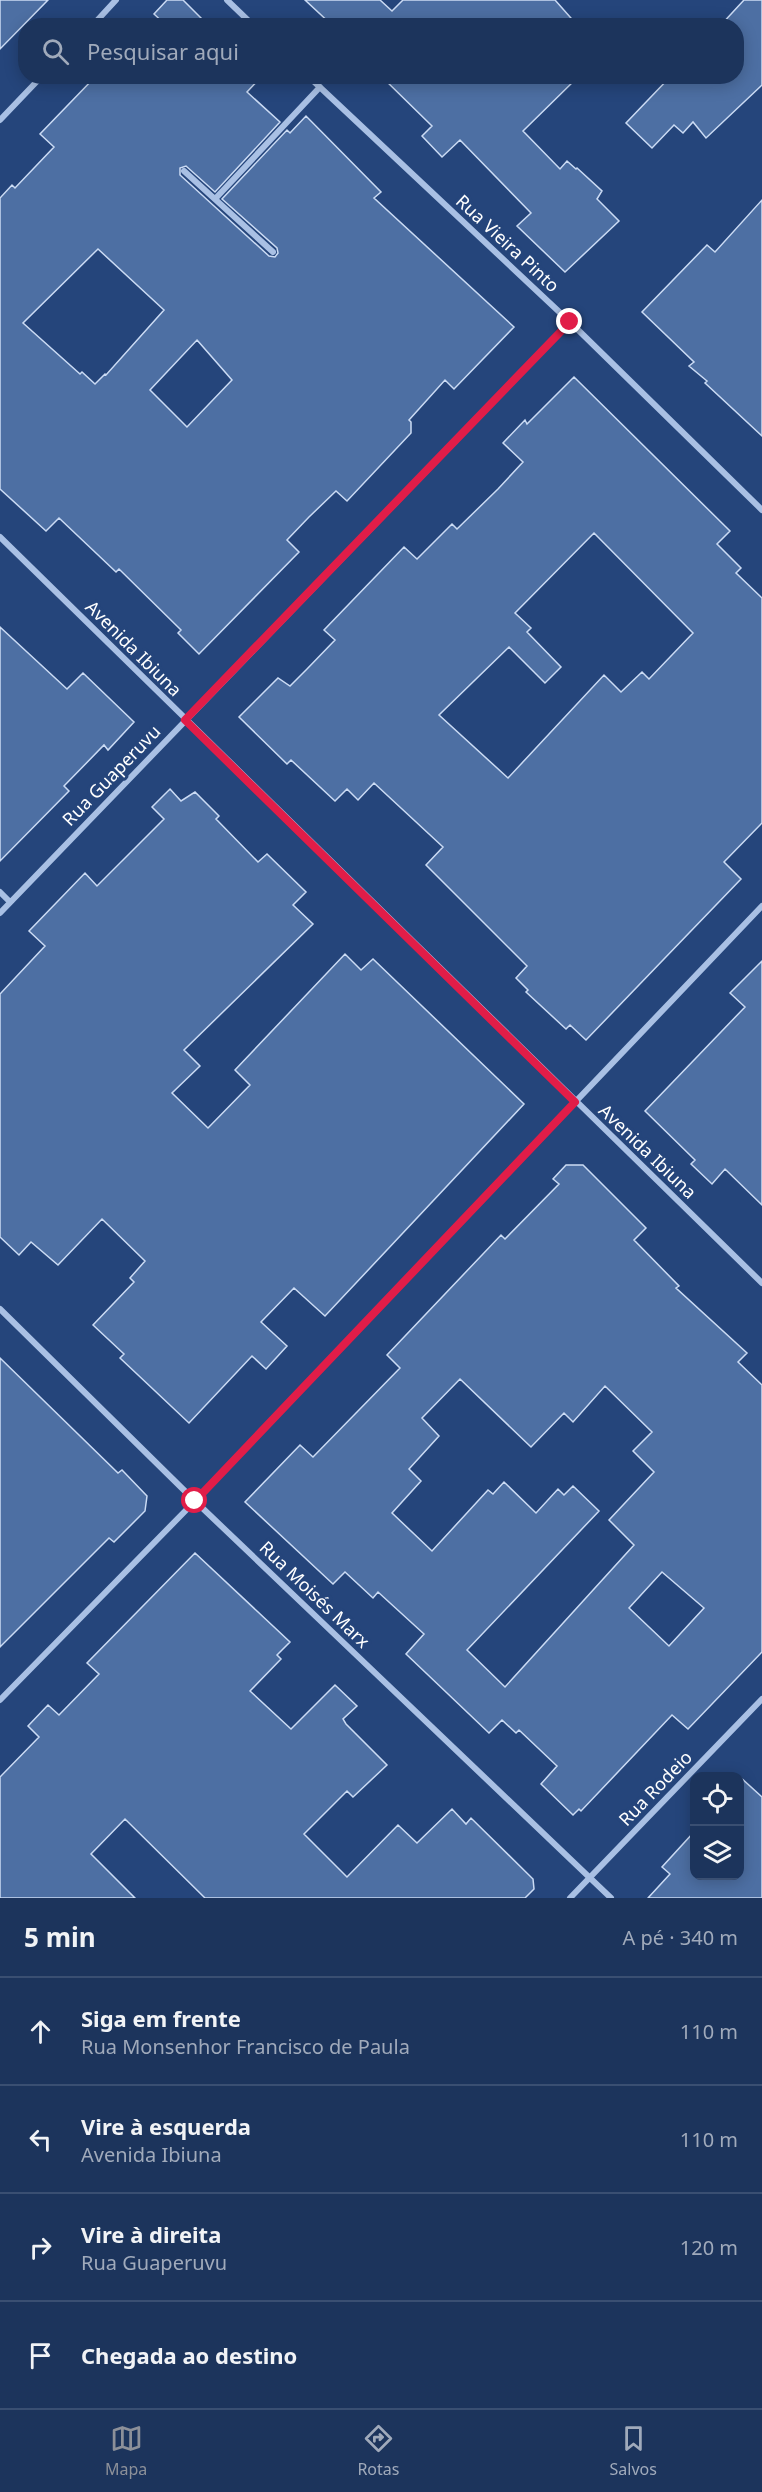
<!DOCTYPE html>
<html lang="pt">
<head>
<meta charset="utf-8">
<style>
  body { margin:0; font-family:"Noto Sans",sans-serif; background:#293f65; color:#f1f3f6 }
  .controls { position:absolute; right:18px; bottom:18px; display:grid; overflow:hidden; border-radius:12px; box-shadow:0 3px 15px #0003 }
  .controls button { width:54px; height:54px; display:grid; place-items:center; padding:0; border:0; border-bottom:2px solid #3a4f72; background:#1c345c; color:#f1f3f6; font:30px sans-serif }
  .stop { position:absolute; width:18px; height:18px; margin:-14px; border:4px solid #e11d48; border-radius:50%; background:#fff }
  .stop.end { background:#e11d48; border-color:#fff; box-shadow:0 2px 6px #0008 }
  .list { margin:0; padding:0; list-style:none }
  h2 { display:flex; justify-content:space-between; align-items:center; height:78px; margin:0; padding:0 24px; font-size:26px }
  h2 small { font-size:20px; font-weight:400; color:#a0aabb }
  .list li { display:grid; grid-template-columns:39px 1fr auto; gap:18px; align-items:center; box-sizing:border-box; height:108px; padding:0 24px; border-top:2px solid #3a4f72 }
  .list b { display:block; font-size:22px; white-space:nowrap }
  .list p { margin:0; font-size:20px; white-space:nowrap; color:#a0aabb }
  .list em { font-size:20px; font-style:normal; color:#a0aabb }
  .icon { flex:none; width:33px; height:33px; fill:none; stroke:currentColor; stroke-width:2; stroke-linecap:round; stroke-linejoin:round }
  .map { position:relative; flex:none; width:762px; height:1898px; overflow:hidden }
  .search { position:absolute; background:#1c345c; box-shadow:0 3px 15px #0003; left:18px; right:18px; top:18px; height:66px; display:flex; align-items:center; gap:15px; box-sizing:border-box; padding:0 21px; border-radius:24px; color:#a0aabb; font-size:22px }
  .sheet { height:510px; background:#1c345c }
  nav { display:flex; justify-content:space-around; align-items:center; box-sizing:border-box; height:84px; border-top:2px solid #3a4f72; background:#1c345c; font-size:16px; color:#a0aabb }
  nav a { display:grid; justify-items:center; gap:3px }
  nav .on { color:#8c9099 }
  .map>svg:first-child { display:block }
  .building { fill:#4d6fa3; stroke:#cbdbf4; stroke-width:1.5; fill-rule:evenodd }
  .lines { fill:none; stroke-linecap:round; stroke-linejoin:round }
  .street { stroke:#a9c0e4; stroke-width:6 }
  .route { stroke:#e11d48; stroke-width:8 }
  .labels { text-anchor:middle; dominant-baseline:central; stroke-width:6; stroke-linejoin:round; paint-order:stroke }
  .street-label { font-size:18px; fill:#fff; stroke:#25457b }
</style>
</head>
<body>
<div class="map">
<svg width="762" height="1898" viewBox="0 0 762 1898">
  <rect width="100%" height="100%" fill="#25457b"/>
  <!-- building -->
  <path class="building" d="M0,0h48l-48,49z
    M167,0h16l26,26h-42l-13,-12z
    M305,0h75l12,11 11,-11h152l23,26h-245z
    M744,0h18v85l-56,53 -13,-16 -10,11 -9,-8 -22,23 -26,-25 45,-47h65v-50h-16z
    M96,76h166l-15,16 33,30 -65,70 -29,-26 -6,2v7l89,81 6,1 3,-4 -1,-5 -55,-49 65,-69 3,3 16,-17 75,76 -7,6 140,129 -60,62 -9,-9 -36,40 2,2v11l-64,68 -11,-10 -27,26 -22,23 12,12 -100,102 -21,-21 3,-3 -62,-61 -3,3 -57,-54 -13,13 -46,-42v-291l12,-13 3,3 39,-41 -14,-13zM98,249l66,61 -58,65 -1,-1 -10,10 -13,-12 -2,2 -57,-51zM197,340l35,40 -45,47 -37,-37z
    M381,76h198l-56,55 37,38 7,-8 9,8 1,-1 25,23 -5,8 22,22 -54,51 -48,-46 14,-13 -71,-73 -18,17 -20,-21 10,-10z
    M762,200v236l-57,-53 2,-2 -18,-15 5,-4 -52,-50 65,-67 8,7z
    M574,377l156,154 -13,13 24,24 -5,5 26,25v225l-38,39 17,17 -155,161 -16,-15 -4,4 -40,-37 2,-2 -12,-12 11,-12 -101,-101 17,-18 -69,-64 -16,17 -11,-11 -12,12 -44,-41 -4,4 -48,-47 39,-39 12,8 17,-17 28,-29 -11,-10 80,-83 13,12 35,-35 5,5 41,-40 25,-27 -20,-19 22,-23 2,4zM594,533l99,100 -44,46 -7,-7 -21,20 -17,-17 -96,103 -69,-63 70,-68 36,36 16,-16 -34,-35 4,-4 -16,-15z
    M0,627l67,62 16,-16 51,49 -26,28 -4,-5 -40,41 5,5 -69,70z
    M170,789l11,12 14,-9 24,24 -3,3 42,43 9,-8 39,38 -13,13 20,19 -129,126 16,16 -28,27 36,35 42,-43 -15,-15 110,-116 16,16 12,-11 151,145 -199,212 -31,-28 -33,34 26,24 -21,23 -14,-13 -63,67 -69,-65 4,-4 -31,-29 41,-43 -4,-4 15,-17 -43,-42 -44,46 -27,-23 -12,13 -19,-18v-243l45,-48 -16,-15 56,-58 12,13 67,-67 -12,-12z
    M762,961v244l-37,-36 -13,15 -21,-20 4,-4 -50,-49 100,-104 -15,-14z
    M566,1165h17l63,63 -12,12 45,46 -3,2 71,65 -9,9 24,23v267l-74,77 -16,-14 -91,96 -2,-2 -6,6 -32,-31 16,-18 -38,-36 -3,3 -14,-13 -13,13 -83,-79 18,-20 -46,-42 -5,6 -28,-26 -12,12 -88,-82 55,-57 13,12 87,-89 -13,-13 114,-120 4,4 54,-55 -6,-5zM460,1379l71,68 33,-34 9,9 32,-36 47,46 -19,19 21,21 -45,48 25,25 -129,142 -38,-37 132,-139 -26,-25 -9,9 -6,-6 -22,24 -32,-31 -11,12 -5,-4 -56,61 -40,-38 29,-32 -12,-12 30,-33 -17,-18zM662,1572l42,36 -35,38 -40,-38z
    M0,1358l118,115 4,-3 25,26 -2,15 -31,31 -5,-4 -109,109z
    M195,1553l95,89 -13,13 4,4 -31,32 41,38 44,-44 22,21 -14,13 3,5 41,41 -34,32 -6,-6 -43,43 43,43 51,-52 19,18 35,-34 14,15 5,-6 62,61 1,10 -9,9h-320l-80,-79 -34,35 44,44h-135v-121l39,-40 -11,-11 20,-21 11,10 40,-41 -12,-11z
    M740,1777l22,20v101h-114l22,-24 -8,-7 32,-35v43h46z"/>
  <g class="lines">
    <!-- street -->
    <path class="street" d="M227,0l27,26
      M92,26l24,-26
      M308,76l262,246 192,188
      M0,120l42,-44
      M184,171l89,81
      M215,199l105,-112
      M0,537l762,746
      M0,892l10,10
      M0,913l570,-591
      M0,1309l195,192 416,397
      M0,1700l195,-199 567,-595
      M570,1898l192,-199"/>
  </g>
  <g class="lines">
    <!-- route -->
    <path class="route" d="M195,1501l380,-399 -390,-382 385,-398"/>
  </g>
  <g class="labels">
    <!-- street labels -->
    <g class="street-label">
      <text transform="translate(508 243) rotate(43)">Rua Vieira Pinto</text>
      <text transform="translate(134 648) rotate(45)">Avenida Ibiuna</text>
      <text transform="translate(111 775) rotate(-46)">Rua Guaperuvu</text>
      <text transform="translate(648 1151) rotate(44)">Avenida Ibiuna</text>
      <text transform="translate(315 1594) rotate(44)">Rua Moisés Marx</text>
      <text transform="translate(655 1788) rotate(-46)">Rua Rodeio</text>
    </g>
  </g>
</svg>
<div class="controls">
<button><svg class="icon" aria-label="locate" viewBox="0 0 24 24"><circle cx="12" cy="12" r="6"/><path d="M12 2v4M12 18v4M2 12h4M18 12h4"/></svg></button>
<button><svg class="icon" aria-label="layers" viewBox="0 0 24 24"><path d="M12 4l9 5-9 5-9-5zM3 14l9 5 9-5"/></svg></button>
</div>
<div class="stop" style="left:195px;top:1501px"></div>
<div class="stop end" style="left:570px;top:322px"></div>
<div class="search"><svg class="icon" aria-label="search" viewBox="0 0 24 24"><circle cx="10" cy="10" r="6"/><path d="M15 15l6 6"/></svg>Pesquisar aqui</div>
</div>
<section class="sheet">
<h2>5 min<small>A pé · 340 m</small></h2>
<ul class="list">
<li><svg class="icon" aria-label="ahead" viewBox="0 0 24 24"><path d="M12 20V5M6 11l6-6 6 6"/></svg><div><b>Siga em frente</b><p>Rua Monsenhor Francisco de Paula</p></div><em>110 m</em></li>
<li><svg class="icon" aria-label="left" viewBox="0 0 24 24"><path d="M17 20v-9H6M10 6l-5 5 5 5"/></svg><div><b>Vire à esquerda</b><p>Avenida Ibiuna</p></div><em>110 m</em></li>
<li><svg class="icon" aria-label="right" viewBox="0 0 24 24"><path d="M7 20v-9h11M14 6l5 5-5 5"/></svg><div><b>Vire à direita</b><p>Rua Guaperuvu</p></div><em>120 m</em></li>
<li><svg class="icon" aria-label="arrive" viewBox="0 0 24 24"><path d="M6 21V4h12l-3 4 3 4H6"/></svg><div><b>Chegada ao destino</b></div></li>
</ul>
</section>
<nav>
<a class="on"><svg class="icon" aria-label="map" viewBox="0 0 24 24"><path d="M3 6l6-2 6 2 6-2v14l-6 2-6-2-6 2zM9 4v14M15 6v14"/></svg>Mapa</a>
<a><svg class="icon" aria-label="directions" viewBox="0 0 24 24"><path d="M12 3l9 9-9 9-9-9zM9 14v-3h6M13 9l2 2-2 2"/></svg>Rotas</a>
<a><svg class="icon" aria-label="saved" viewBox="0 0 24 24"><path d="M7 4h10v16l-5-4-5 4z"/></svg>Salvos</a>
</nav>
</body>
</html>
